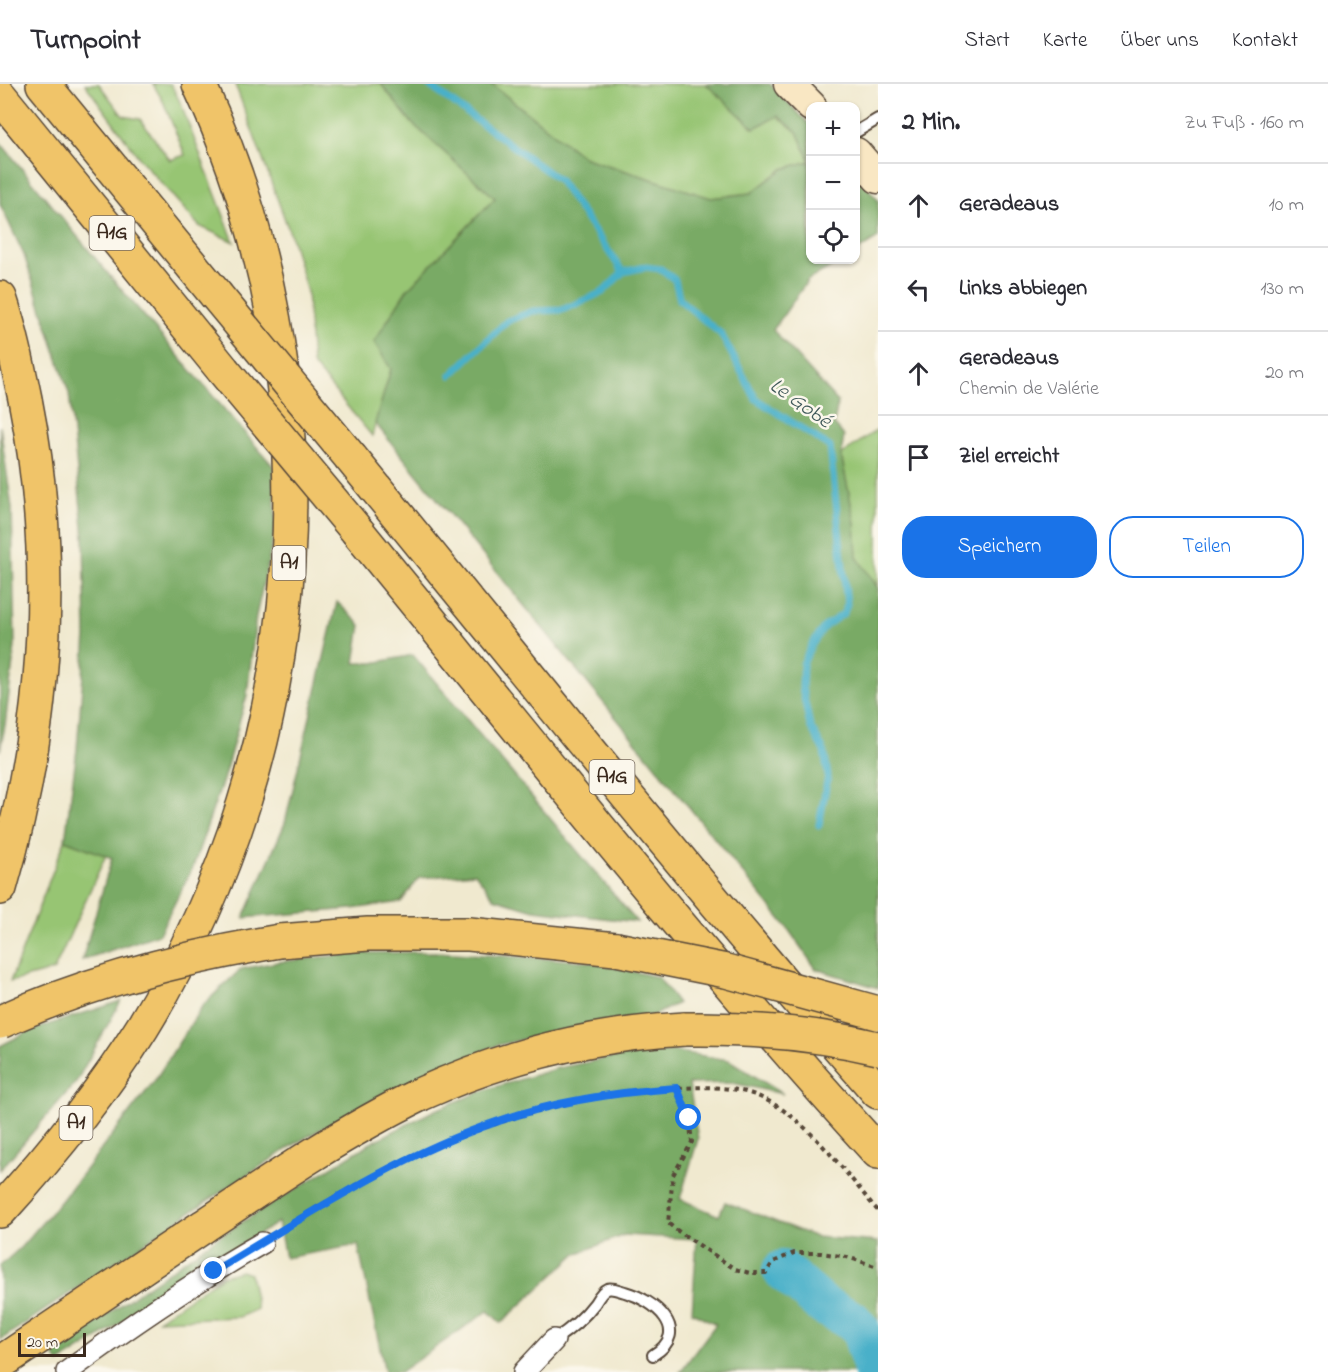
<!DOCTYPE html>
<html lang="de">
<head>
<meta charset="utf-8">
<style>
  body { margin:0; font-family:"Indie Flower",sans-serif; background:#f2f2f3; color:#2b2b33 }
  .controls { position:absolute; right:18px; top:18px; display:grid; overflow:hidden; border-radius:12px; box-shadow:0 2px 4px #0004 }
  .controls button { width:54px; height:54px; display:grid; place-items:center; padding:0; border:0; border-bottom:2px solid #e1e1e2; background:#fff; color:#2b2b33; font:30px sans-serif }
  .scale { position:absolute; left:18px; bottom:15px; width:68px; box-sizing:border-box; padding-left:6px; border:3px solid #3b2a1e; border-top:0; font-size:16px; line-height:21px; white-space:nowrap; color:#3b2a1e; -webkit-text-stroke:4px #fbf7ec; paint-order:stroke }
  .stop { position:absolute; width:18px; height:18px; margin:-14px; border:4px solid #1a73e8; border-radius:50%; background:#fff }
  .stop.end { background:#1a73e8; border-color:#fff; box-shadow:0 2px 6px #0008 }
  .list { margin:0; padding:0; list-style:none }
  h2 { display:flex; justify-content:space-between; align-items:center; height:78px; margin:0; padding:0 24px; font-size:26px }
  h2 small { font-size:20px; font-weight:400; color:#7c7c81 }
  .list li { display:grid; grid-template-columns:39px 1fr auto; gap:18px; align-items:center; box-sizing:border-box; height:84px; padding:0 24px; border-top:2px solid #e1e1e2 }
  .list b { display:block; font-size:22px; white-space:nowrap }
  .list p { margin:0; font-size:20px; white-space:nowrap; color:#7c7c81 }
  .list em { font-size:20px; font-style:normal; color:#7c7c81 }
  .actions { display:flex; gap:12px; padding:18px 24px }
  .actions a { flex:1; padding:14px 0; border:2px solid #1a73e8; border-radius:24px; text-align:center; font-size:21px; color:#1a73e8 }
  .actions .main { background:#1a73e8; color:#fff }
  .icon { flex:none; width:33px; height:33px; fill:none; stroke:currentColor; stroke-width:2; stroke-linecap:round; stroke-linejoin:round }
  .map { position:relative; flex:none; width:878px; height:1288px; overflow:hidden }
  header { display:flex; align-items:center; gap:36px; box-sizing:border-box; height:84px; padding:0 30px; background:#fff; border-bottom:2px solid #e1e1e2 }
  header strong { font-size:28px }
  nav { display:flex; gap:33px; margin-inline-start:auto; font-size:21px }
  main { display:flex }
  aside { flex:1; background:#fff }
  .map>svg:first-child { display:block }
  .green { fill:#97c573; stroke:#697848; stroke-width:1.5 }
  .forest { fill:#79aa65; stroke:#5a6a42; stroke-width:1.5 }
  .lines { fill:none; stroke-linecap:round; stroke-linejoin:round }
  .stream { stroke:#4ab0c9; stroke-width:7 }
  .river { stroke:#4ab0c9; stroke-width:40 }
  .lane-casing { stroke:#564739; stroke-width:14 }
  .street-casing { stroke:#564739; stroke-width:24 }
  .secondary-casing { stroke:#564739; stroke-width:33 }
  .highway-casing { stroke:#564739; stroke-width:36 }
  .path { stroke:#564739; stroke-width:4; stroke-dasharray:4.5 4.5; stroke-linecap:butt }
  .lane { stroke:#fff; stroke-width:10 }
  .street { stroke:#fff; stroke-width:21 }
  .secondary { stroke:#f9e7c3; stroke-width:30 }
  .highway { stroke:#f0c469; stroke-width:33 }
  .highway-bridge-casing { stroke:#564739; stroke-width:36; stroke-linecap:butt }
  .highway-bridge { stroke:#f0c469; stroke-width:33 }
  .route { stroke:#1a73e8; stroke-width:8 }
  .labels { text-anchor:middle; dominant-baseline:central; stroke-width:5; stroke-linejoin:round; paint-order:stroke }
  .shield { fill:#fbf7ec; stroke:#75685c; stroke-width:1.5 }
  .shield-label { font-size:20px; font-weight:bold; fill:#3b2a1e }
  .water-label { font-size:22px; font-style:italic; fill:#40595a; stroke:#fbf7ec }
</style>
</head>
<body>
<header>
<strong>Turnpoint</strong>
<nav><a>Start</a><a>Karte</a><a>Über uns</a><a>Kontakt</a></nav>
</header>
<main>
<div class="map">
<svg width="878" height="1288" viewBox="0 0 878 1288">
  <rect width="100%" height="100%" fill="#fbf7ec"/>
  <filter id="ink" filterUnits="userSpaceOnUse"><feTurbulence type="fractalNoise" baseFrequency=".0167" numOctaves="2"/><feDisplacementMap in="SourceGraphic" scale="12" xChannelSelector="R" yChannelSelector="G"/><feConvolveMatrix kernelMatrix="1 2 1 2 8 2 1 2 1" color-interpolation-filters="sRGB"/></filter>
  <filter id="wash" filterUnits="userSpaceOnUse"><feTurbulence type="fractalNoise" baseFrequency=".008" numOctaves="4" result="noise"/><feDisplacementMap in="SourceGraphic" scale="24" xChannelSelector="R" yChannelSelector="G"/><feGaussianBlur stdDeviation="1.35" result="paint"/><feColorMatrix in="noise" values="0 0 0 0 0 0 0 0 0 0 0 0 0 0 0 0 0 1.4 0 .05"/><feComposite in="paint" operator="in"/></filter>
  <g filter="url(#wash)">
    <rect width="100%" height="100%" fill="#f0e9cf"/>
    <!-- green -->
    <path class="green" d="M85,0h14l24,32 17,3 30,41 15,-5 -22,-54 -10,-17h18l9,18 54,140 -35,-16 -59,-67z
      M235,0h146l31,39 83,75 -89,93 -15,78 -19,67 -60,-72 -5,-72 -16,-56z
      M491,0h215l16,13 31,31 24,-12 20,16 13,29 -27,8 -32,24 -40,5 -126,-40z
      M878,345v159l-22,-31 -1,-34 -14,-68z
      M65,756l41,15 -52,115 -44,12z
      M241,1187l9,3 7,35 -18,8 -81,3 64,-44z"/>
    <!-- forest -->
    <path class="forest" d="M381,0h110l94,74 126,40 40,-5 32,-24 27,-8 -13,-29 -19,-16 -24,12 -48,-44h64l40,41v135h33l-35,20 -35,50 65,72 -4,22 10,12 -3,19 14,68 2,34 21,31v400l-62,-19 -30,-43 -411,-503 16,-54 -17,-27 32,-51 89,-93 -83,-75z
      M0,58l110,134 164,191 2,60 -20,89 -9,79 -24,85 -30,87 -34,67 -77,26 30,-102 -47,-18 12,-91 9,-112 -2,-100 -15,-144 -45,-138 -24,-51z
      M856,90l22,26v38l-22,14z
      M0,342l12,82 3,138 -10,79 -5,26z
      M337,518l24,23 -6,38h18l40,-8 224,267 -103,-12 -40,-12 -19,-25 -56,5 -18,24 -49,7 -108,9 41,-95z
      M435,868l150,9 73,16 20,26 -23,12 -68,10 -89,20 -109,46 -91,51 -103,67 -195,131v-74l21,-19 40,-46 94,-121 48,-75 38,-36 37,-7 82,-9z
      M121,917l-45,81 -76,88v-124l29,-15z
      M672,967l57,9 54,34 -50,-11 -44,1 9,55 -18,60 39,17 6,-14 91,35 62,5v130h-198l36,-48 -24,-12 5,-73 -73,-4 -48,19 -75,69 -13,-12 -88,61h-15l-27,-127 -73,13 -7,-36 -219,141 -7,-10 166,-116 151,-93 64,-33 52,-21 73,-22 62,-12z"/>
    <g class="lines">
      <!-- stream -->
      <path class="stream" d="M427,0l132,96 64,92
        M451,291l56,-54 26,-10 29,-1 41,-18 20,-20 22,-5 16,2 14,11 5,20 41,34 35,65 74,48 17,157 -3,9 -20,14 -13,19 -8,18 -1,24 8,38 14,25 4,25 -9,49"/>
      <!-- river -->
      <path class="river" d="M782,1186l42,36 28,14 9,11 13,41"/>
    </g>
  </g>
  <g filter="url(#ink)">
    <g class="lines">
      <!-- lane casing -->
      <g class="lane-casing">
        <path id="lane" d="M856,48l22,-13
          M554,1256c17,-11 29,-21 41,-37 3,-5 7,-12 12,-14 6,-2 13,2 18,3 29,8 68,39 28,63"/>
      </g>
      <!-- street casing -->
      <g class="street-casing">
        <path id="street" d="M67,1288c62,-46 127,-90 195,-129
          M524,1288l30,-32"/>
      </g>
      <!-- secondary casing -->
      <g class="secondary-casing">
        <path id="secondary" d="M789,0l22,22
          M856,69l22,25"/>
      </g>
      <!-- highway casing -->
      <g class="highway-casing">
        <path id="highway" d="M43,0l173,211
          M0,12l223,274
          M0,214c11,33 18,67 25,101 33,166 22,328 -25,489
          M351,374c174,213 346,428 527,634
          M358,448c171,209 338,421 520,620
          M280,857l88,-7h101l147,15
          M0,1127c52,-57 101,-117 142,-183 173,-281 197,-645 57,-944
          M0,1279c68,-46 136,-91 204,-137 70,-47 141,-95 217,-132 83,-38 173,-60 264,-65"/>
      </g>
      <!-- path -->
      <path class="path" d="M677,1004l12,30 3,24 -19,33 -5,48 7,6 60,40 15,4h16l7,-11 21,-9h27l26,4 31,10
        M277,1149c121,-77 242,-134 387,-144 31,-2 69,-5 98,9 44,19 85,77 116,113"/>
      <!-- lane -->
      <use href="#lane" class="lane"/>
      <!-- street -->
      <use href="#street" class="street"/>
      <!-- secondary -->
      <use href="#secondary" class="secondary"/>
      <!-- highway -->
      <use href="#highway" class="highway"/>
      <!-- highway-bridge casing -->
      <g class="highway-bridge-casing">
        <path id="highway-bridge" d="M216,211l135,163
          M223,286l135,162
          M616,865l110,22 152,42
          M0,938c89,-41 184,-65 280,-81
          M685,945c65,-1 129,4 193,19"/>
      </g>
      <!-- highway-bridge -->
      <use href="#highway-bridge" class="highway-bridge"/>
    </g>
  </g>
  <g class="lines" filter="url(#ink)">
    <!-- route -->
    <path class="route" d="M214,1187c92,-55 182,-115 285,-150 57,-20 118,-29 178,-33l12,30"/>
  </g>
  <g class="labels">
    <!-- shield labels -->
    <g class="shield">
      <rect x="89.5" y="132" width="45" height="34" rx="4.5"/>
      <rect x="272.5" y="462" width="33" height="34" rx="4.5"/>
      <rect x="589.5" y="676" width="45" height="34" rx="4.5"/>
      <rect x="59.5" y="1022" width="33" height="34" rx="4.5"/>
    </g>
    <g class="shield-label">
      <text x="112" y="149">A1G</text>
      <text x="289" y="479">A1</text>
      <text x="612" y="693">A1G</text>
      <text x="76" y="1039">A1</text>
    </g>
    <!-- water labels -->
    <g class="water-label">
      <text transform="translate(800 320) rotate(35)">Le Gobé</text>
    </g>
  </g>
</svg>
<div class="controls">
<button>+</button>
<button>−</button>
<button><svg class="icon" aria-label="locate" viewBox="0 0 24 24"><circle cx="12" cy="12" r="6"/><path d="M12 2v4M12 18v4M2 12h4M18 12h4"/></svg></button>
</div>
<div class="scale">20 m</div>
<div class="stop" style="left:689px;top:1034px"></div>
<div class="stop end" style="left:214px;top:1187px"></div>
</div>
<aside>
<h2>2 Min.<small>Zu Fuß · 160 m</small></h2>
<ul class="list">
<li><svg class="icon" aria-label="ahead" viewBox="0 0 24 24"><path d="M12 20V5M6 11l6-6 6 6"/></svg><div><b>Geradeaus</b></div><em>10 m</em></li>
<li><svg class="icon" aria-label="left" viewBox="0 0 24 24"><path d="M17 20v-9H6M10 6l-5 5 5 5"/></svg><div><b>Links abbiegen</b></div><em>130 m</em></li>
<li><svg class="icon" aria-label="ahead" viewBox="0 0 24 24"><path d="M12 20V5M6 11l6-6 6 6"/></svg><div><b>Geradeaus</b><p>Chemin de Valérie</p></div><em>20 m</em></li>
<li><svg class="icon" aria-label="arrive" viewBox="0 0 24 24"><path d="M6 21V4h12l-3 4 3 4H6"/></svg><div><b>Ziel erreicht</b></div></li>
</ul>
<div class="actions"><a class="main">Speichern</a><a>Teilen</a></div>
</aside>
</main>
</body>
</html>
